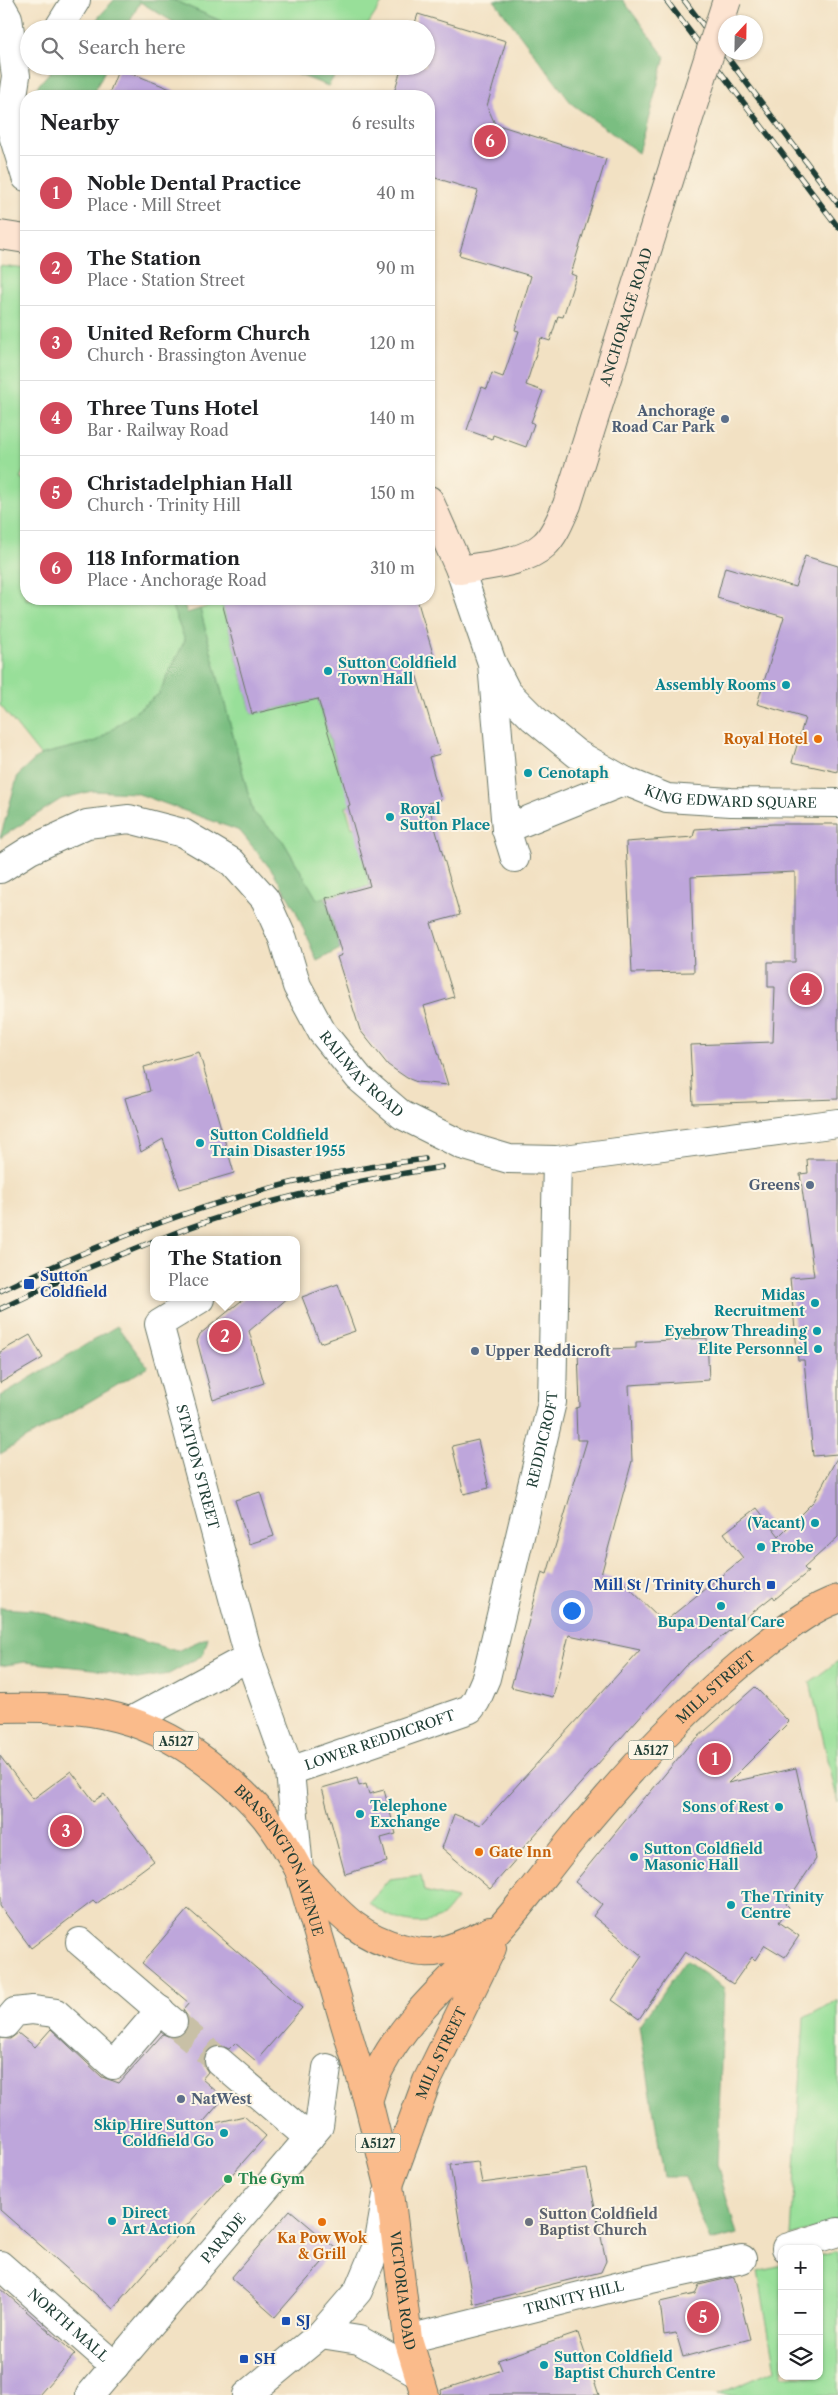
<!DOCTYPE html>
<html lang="en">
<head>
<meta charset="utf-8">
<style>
  body { margin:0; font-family:"Libre Caslon Text",serif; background:#f2f2f2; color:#202124 }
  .controls { position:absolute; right:15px; bottom:15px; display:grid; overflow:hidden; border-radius:10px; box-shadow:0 1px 4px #0004 }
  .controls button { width:45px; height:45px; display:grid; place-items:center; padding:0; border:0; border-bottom:1px solid #e0e0e0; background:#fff; color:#202124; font:25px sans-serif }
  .compass { position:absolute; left:718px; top:15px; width:45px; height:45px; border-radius:50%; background:#fff; box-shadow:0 1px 4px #0004; rotate:22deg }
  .you { position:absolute; left:571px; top:1610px; width:18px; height:18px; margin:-12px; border:4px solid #fff; border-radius:50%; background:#1a73e8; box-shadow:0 0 0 8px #1a73e833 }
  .badge { display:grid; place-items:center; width:32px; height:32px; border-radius:50%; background:#d1495b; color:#fff; font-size:16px; font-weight:700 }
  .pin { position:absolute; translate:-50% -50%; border:2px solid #fff; box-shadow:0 1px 5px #0006 }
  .popup { position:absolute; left:150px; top:1236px; width:150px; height:65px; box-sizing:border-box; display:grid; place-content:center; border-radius:10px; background:#fff; filter:drop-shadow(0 1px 4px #0005); font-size:16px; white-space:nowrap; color:#757577 }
  .popup b { font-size:19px; color:#202124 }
  .popup::after { content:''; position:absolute; left:50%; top:100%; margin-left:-10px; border:10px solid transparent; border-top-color:#fff }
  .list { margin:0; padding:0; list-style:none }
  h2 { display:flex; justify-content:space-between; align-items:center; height:65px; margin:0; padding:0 20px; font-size:21px }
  h2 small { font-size:16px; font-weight:400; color:#757577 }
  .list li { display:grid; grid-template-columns:32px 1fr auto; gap:15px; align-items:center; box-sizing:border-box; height:75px; padding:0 20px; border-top:1px solid #e0e0e0 }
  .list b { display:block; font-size:19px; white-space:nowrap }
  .list p { margin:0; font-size:16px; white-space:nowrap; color:#757577 }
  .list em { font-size:16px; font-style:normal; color:#757577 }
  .icon { flex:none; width:28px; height:28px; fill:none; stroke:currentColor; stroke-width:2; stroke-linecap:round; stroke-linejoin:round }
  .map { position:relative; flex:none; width:838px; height:2395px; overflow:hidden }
  .search { position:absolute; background:#fff; box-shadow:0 1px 4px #0004; left:20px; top:20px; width:415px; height:55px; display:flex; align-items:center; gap:12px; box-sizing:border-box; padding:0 18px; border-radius:28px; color:#757577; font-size:19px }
  .panel { position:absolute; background:#fff; box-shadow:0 1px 4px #0004; left:20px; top:90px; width:415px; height:515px; border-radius:20px }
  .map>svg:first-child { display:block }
  .green { fill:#98df99; stroke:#5c8e66 }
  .forest { fill:#7abe81; stroke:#4c7e5a }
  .building { fill:#bea6db }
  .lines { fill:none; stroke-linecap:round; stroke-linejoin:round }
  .street-tunnel { stroke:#c8c0a6; stroke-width:28; stroke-dasharray:28 14; stroke-linecap:butt }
  .street-casing { stroke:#697666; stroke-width:30 }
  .secondary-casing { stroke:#697666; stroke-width:30 }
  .primary-casing { stroke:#697666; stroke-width:30 }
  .street { stroke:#fff; stroke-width:28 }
  .secondary { stroke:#fde4d1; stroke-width:28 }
  .primary { stroke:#fabb8b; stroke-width:28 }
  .rail-casing { stroke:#1f3d34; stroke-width:5.5 }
  .rail { stroke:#fcf5e5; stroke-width:4; stroke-dasharray:11; stroke-linecap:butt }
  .secondary-bridge-casing { stroke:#697666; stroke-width:30; stroke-linecap:butt }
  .secondary-bridge { stroke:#fde4d1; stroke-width:28 }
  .service-dot { fill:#5c6f8a; stroke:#fcf5e5; stroke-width:2 }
  .culture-dot { fill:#0f9aa8; stroke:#fcf5e5; stroke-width:2 }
  .food-dot { fill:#e8710a; stroke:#fcf5e5; stroke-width:2 }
  .transit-dot { fill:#1a4fb4; stroke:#fcf5e5; stroke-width:2 }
  .leisure-dot { fill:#2e9e5b; stroke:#fcf5e5; stroke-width:2 }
  .worship-dot { fill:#6b7280; stroke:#fcf5e5; stroke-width:2 }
  .labels { text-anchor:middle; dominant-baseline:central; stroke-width:4; stroke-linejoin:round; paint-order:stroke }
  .shield { fill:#fcf5e5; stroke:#617469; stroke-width:1 }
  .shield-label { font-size:12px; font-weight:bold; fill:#1f3d34 }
  .street-label { font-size:14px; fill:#1f3d34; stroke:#fcf5e5 }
  .service-label { font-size:14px; font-weight:bold; fill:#4e5e75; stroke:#fcf5e5; text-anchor:end }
  .culture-label { font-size:14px; font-weight:bold; fill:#0d838f; stroke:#fcf5e5; text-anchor:start }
  .food-label { font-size:14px; font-weight:bold; fill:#c56008; stroke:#fcf5e5; text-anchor:end }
  .transit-label { font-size:14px; font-weight:bold; fill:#164399; stroke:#fcf5e5; text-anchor:start }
  .leisure-label { font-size:14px; font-weight:bold; fill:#27864d; stroke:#fcf5e5; text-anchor:start }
  .worship-label { font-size:14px; font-weight:bold; fill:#5b616d; stroke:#fcf5e5; text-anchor:start }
</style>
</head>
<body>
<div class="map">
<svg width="838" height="2395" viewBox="0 0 838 2395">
  <rect width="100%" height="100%" fill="#fcf5e5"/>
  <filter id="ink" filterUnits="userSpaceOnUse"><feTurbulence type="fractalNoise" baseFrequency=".02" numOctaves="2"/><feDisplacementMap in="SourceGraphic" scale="10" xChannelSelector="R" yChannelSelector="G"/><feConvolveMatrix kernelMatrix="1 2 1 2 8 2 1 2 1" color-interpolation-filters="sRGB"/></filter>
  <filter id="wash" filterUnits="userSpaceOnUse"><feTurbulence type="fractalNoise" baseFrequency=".0096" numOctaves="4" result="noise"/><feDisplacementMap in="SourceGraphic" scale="20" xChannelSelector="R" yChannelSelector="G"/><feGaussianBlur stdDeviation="1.12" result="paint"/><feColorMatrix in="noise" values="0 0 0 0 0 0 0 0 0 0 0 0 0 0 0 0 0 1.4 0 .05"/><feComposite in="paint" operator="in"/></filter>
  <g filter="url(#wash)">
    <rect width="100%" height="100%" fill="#f2e1c3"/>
    <!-- green -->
    <path class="green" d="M173,0h211l-19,29h-126z
      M0,266l26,3v197l-6,12 6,4v117h143l16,41 -26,54 -62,47 -57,14 -40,-50z
      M222,602l30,112 66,-15 21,71 15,34 -8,3 6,21 6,-2 10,36 -4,2 6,22 -53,13 -34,-58 -30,-29 -53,-203z
      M838,1661v142l-28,-121z
      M421,1875l3,16 33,8c-6,6 -13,18 -20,20 -23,10 -50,-2 -68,-16l20,-24z
      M838,2000v222l-47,14 13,-218z
      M838,2251v144h-121l58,-25 -17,-99 24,-6v111h37v-121z"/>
    <!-- forest -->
    <path class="forest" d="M114,0h59l66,29h-54l-45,-27 -14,27h-38z
      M494,0h129l42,57 -26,96 -67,-49z
      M55,66h52l-15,30h-63z
      M276,66h49l12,6 -9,14z
      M169,599h13l5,14 13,-4 53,203 30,29 34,58 9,-1 14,51 -23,12 -22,-52 -21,-36 -34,-42 -104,-38 -44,-2 -31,8 -61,39 18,-63 22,-20 57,-14 62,-47 26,-54z
      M117,1326l31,41 -148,87v-58z
      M0,1608l32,2 145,41 31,-14 -5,18 -34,19 -32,5 -44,-10 -68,-7 -25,4z
      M686,1960l38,28 -7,176 20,70 -27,7 -25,-64h-21l-24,-152z"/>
    <g id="blocks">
      <!-- building -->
      <path class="building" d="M418,14l88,27 -19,65 8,18 111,35 -35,115 5,2 -13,41 -5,-1 -8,25 -9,-3 -15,47 17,6 -12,31 3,2 -8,23 -33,-12 -1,4 -25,-9 15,-43 5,2 5,-16 11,4 16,-46 -4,-1 16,-54 -72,-21 19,-64 -49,-15v-80h-36l9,-30h24v-37h-13z
        M119,68l66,27v1h-77z
        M805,556l33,10v206l-46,-10 13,-44 -48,-14 27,-87 -67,-19 8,-31 70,20z
        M221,599h196l17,58 -22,3 28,94 -11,3 12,43 -13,3 32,112 -29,8 23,74 -30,9 24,79 -31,-3 -10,-4 -19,-13 -28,-35 -23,-73 5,-2 -16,-57 44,-12 -22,-80 2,-1 -32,-106 -66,15z
        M773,824h65v275l-145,5 -3,-59 83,-3 2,-55h-7v-25h27v-90l-104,5 3,95 -62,1 -6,-131 67,-5 2,-8z
        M199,1052l35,121 -54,16 -17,-50 -22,13 -16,-54 25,-7 -6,-24z
        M807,1159h31v295l-25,2 -9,-96h-6l-8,-82 24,-2 -14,-102 8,-1z
        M338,1284l17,47 -35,12 -18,-46z
        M246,1297h43l-40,34 15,52 -51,17 -16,-59 3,-7z
        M30,1335l13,23 -43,25v-31z
        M707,1338l2,42 -80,5 3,76 -31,114 22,7 41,40 79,-64 -19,-25 33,-25 22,28 35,-35 24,-45v81l-34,31 4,4 -33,27 -2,-3 -88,70 -169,190 2,1 -28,32 -48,-41 12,-34 27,11 159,-175 -71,-15 -16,62 -42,-10 31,-115 5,2 40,-134h-10l-1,-32 4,-1 -2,-57 58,-2v-6z
        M478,1440l11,48 -25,6 -12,-48z
        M260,1492l14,44 -25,8 -14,-44z
        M755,1687l34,35 -61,61 68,-15 20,91 -30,45 3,3 -10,15 20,14 -14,21 -20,-12 -10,15 -3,-3 -19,27 -48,-32 -46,67 -27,-19 30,-44 -49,-40 9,-12 -27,-22 71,-87 1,1 42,-51z
        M0,1756l33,43 38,-28 23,30 10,-7 50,67 -58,43 -3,-3 -62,47 -31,-42z
        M357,1778l2,8 7,-2 3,10 15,-4 12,44 -15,4 6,24 -42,12 -23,-86z
        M188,1909l114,99 -46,53 -21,-18 -6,6 -7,-3h-8l-7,5 -3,8v7l4,6 -6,7 22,19 -25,29 45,-11 22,20 -153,173 -113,-99v-172l10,1 8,-6 17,14 16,-18 51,48 17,6 44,-49 7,3h8l6,-4 4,-8v-8l-5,-7 6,-7 -47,-40z
        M478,2162l4,21 105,-14 19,92 -5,11 -128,32 -23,-139z
        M290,2210l45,38 -60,69 -44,-39z
        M734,2277l16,62 -67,18 -7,-24 -12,2 -4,-33 35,-8 4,-9z
        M0,2288l75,66 -36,41h-39z
        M578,2333l21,62h-157l-1,-5 61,-20 -4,-10z"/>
    </g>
  </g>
  <g filter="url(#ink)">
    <use href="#blocks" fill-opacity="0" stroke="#697666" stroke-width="1"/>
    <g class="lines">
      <!-- street-tunnel -->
      <path class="street-tunnel" d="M173,2022l46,39"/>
      <!-- street casing -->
      <g class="street-casing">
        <g id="street">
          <path d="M0,4l8,14 8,58 -7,46 17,55"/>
          <path d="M58,29l18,-29"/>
          <path d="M460,570l32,93 14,166 119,-48"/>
          <path id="s1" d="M492,663l15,29 26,26 44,36 48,27 42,17 64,4 107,1"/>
          <path d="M506,829l9,29"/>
          <path id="s2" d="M0,869l30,-19 57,-26 42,-5 54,14 49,29 33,37 18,40 14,47 25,46 37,46 43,37 60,30 47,14 48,1 281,-37"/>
          <path id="s3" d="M200,1299l-41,25 90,333 41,114 9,99"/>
          <path d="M131,1721l118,-64"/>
          <path id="s4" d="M290,1771l180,-62 6,-8 10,-23 66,-276 5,-242"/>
          <path d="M80,1942l93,80"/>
          <path d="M5,2024l10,-12 17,-2 24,3 57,52 47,-55"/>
          <path d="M219,2061l90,77"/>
          <path d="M786,2248l52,-16"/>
          <path id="s5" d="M0,2265l115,101"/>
          <path d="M321,2334l38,6 59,33"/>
          <path id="s6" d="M408,2339l220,-55 114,-25"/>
          <path id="s7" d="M90,2395l229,-269 8,-58"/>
          <path d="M247,2395l74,-61 37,-43 21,-50 8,-46"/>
        </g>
      </g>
      <!-- secondary casing -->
      <g class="secondary-casing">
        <g id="secondary">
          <path d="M0,235l26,4"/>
          <path id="s8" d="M429,500l31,70c26,-5 63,-6 84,-25 11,-10 17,-27 23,-40l111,-353"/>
        </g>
      </g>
      <!-- primary casing -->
      <g class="primary-casing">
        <g id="primary">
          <path id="s9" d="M0,1708c91,-2 149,6 220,65 38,31 56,54 79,97l69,231 21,84 19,154 17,56"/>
          <path d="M302,1874c33,34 52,62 100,74 13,4 28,6 42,2 16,-4 31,-12 46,-19"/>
          <path id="s10" d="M368,2101c4,-11 7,-25 13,-35 29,-55 80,-94 121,-140 25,-28 47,-59 71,-88 58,-70 120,-138 192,-193 22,-17 46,-37 73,-46"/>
          <path id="s11" d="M389,2185l38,-104 65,-133"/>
        </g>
      </g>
      <!-- street -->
      <use href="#street" class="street"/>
      <!-- secondary -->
      <use href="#secondary" class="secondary"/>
      <!-- primary -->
      <use href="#primary" class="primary"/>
      <!-- rail casing -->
      <g class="rail-casing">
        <path id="rail" d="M666,0l172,227
          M684,0l154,204
          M157,1240c94,-38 185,-57 285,-73
          M0,1291c139,-67 271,-114 425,-132
          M0,1309l78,-37 76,-31"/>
      </g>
      <!-- rail -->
      <use href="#rail" class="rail"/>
      <!-- secondary-bridge casing -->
      <g class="secondary-bridge-casing">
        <path id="secondary-bridge" d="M678,152l49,-152"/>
      </g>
      <!-- secondary-bridge -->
      <use href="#secondary-bridge" class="secondary-bridge"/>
    </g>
  </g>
  <!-- markers -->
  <g class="service-dot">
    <circle cx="725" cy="419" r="5"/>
    <circle cx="810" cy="1185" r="5"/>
    <circle cx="475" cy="1351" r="5"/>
    <circle cx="181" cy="2099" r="5"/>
  </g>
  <g class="culture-dot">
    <circle cx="328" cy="671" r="5"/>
    <circle cx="786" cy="685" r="5"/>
    <circle cx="528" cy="773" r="5"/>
    <circle cx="390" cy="817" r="5"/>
    <circle cx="200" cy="1143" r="5"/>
    <circle cx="815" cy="1303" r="5"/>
    <circle cx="817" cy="1331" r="5"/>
    <circle cx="818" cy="1349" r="5"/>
    <circle cx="815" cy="1523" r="5"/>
    <circle cx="761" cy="1547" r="5"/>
    <circle cx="721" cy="1606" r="5"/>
    <circle cx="779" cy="1807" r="5"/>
    <circle cx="360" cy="1814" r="5"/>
    <circle cx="634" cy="1857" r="5"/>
    <circle cx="731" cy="1905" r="5"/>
    <circle cx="224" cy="2133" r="5"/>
    <circle cx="112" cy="2221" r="5"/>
    <circle cx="544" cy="2365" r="5"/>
  </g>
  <g class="food-dot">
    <circle cx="818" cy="739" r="5"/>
    <circle cx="479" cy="1852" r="5"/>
    <circle cx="322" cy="2222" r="5"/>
  </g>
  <g class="transit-dot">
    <rect x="23" y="1278" width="12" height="12" rx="2.5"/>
    <rect x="766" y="1580" width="10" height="10" rx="2.5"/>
    <rect x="281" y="2316" width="10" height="10" rx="2.5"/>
    <rect x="239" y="2354" width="10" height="10" rx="2.5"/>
  </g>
  <circle class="leisure-dot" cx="228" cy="2179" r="5"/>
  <circle class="worship-dot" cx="529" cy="2222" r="5"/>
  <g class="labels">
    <!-- shield labels -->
    <g class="shield">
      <rect x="153.5" y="1731.5" width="45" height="19" rx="4"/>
      <rect x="628.5" y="1740.5" width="45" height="19" rx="4"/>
      <rect x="355.5" y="2133.5" width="45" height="19" rx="4"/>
    </g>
    <g class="shield-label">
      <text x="176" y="1741">A5127</text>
      <text x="651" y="1750">A5127</text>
      <text x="378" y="2143">A5127</text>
    </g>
    <!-- street labels -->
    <g class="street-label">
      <text stroke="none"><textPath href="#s8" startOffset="409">ANCHORAGE ROAD</textPath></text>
      <text stroke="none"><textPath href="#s1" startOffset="290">KING EDWARD SQUARE</textPath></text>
      <text stroke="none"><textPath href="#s2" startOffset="506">RAILWAY ROAD</textPath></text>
      <text stroke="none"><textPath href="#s4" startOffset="471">REDDICROFT</textPath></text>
      <text stroke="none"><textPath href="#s3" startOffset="196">STATION STREET</textPath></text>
      <text stroke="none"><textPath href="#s10" startOffset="544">MILL STREET</textPath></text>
      <text stroke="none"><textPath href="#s4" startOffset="95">LOWER REDDICROFT</textPath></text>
      <text stroke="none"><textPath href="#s9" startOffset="344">BRASSINGTON AVENUE</textPath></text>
      <text stroke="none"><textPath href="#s11" startOffset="142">MILL STREET</textPath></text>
      <text stroke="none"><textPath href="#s7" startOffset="206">PARADE</textPath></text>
      <text stroke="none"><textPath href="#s9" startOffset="796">VICTORIA ROAD</textPath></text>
      <text stroke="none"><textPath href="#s6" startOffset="171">TRINITY HILL</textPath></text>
      <text stroke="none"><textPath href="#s5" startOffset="91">NORTH MALL</textPath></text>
    </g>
    <!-- service labels -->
    <g class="service-label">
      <text x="715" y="411">Anchorage<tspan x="715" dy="16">Road Car Park</tspan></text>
      <text x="800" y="1185">Greens</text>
      <text x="485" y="1351" text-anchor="start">Upper Reddicroft</text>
      <text x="191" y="2099" text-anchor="start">NatWest</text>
    </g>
    <!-- culture labels -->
    <g class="culture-label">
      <text x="338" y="663">Sutton Coldfield<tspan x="338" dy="16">Town Hall</tspan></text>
      <text x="776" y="685" text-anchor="end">Assembly Rooms</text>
      <text x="538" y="773">Cenotaph</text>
      <text x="400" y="809">Royal<tspan x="400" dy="16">Sutton Place</tspan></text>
      <text x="210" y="1135">Sutton Coldfield<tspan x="210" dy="16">Train Disaster 1955</tspan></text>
      <text x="805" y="1295" text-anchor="end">Midas<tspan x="805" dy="16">Recruitment</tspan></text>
      <text x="807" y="1331" text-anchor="end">Eyebrow Threading</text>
      <text x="808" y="1349" text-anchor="end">Elite Personnel</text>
      <text x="805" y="1523" text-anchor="end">(Vacant)</text>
      <text x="771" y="1547">Probe</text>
      <text x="721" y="1622" text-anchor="middle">Bupa Dental Care</text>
      <text x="370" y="1806">Telephone<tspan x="370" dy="16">Exchange</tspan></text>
      <text x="769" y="1807" text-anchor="end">Sons of Rest</text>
      <text x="644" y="1849">Sutton Coldfield<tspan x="644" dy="16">Masonic Hall</tspan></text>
      <text x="741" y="1897">The Trinity<tspan x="741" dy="16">Centre</tspan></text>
      <text x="214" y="2125" text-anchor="end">Skip Hire Sutton<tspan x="214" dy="16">Coldfield Go</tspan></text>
      <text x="122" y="2213">Direct<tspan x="122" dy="16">Art Action</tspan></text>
      <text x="554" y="2357">Sutton Coldfield<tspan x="554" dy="16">Baptist Church Centre</tspan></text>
    </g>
    <!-- food labels -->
    <g class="food-label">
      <text x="808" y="739">Royal Hotel</text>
      <text x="489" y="1852" text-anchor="start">Gate Inn</text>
      <text x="322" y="2238" text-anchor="middle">Ka Pow Wok<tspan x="322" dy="16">&amp; Grill</tspan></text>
    </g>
    <!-- transit labels -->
    <g class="transit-label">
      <text x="40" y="1276">Sutton<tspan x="40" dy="16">Coldfield</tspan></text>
      <text x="761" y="1585" text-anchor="end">Mill St / Trinity Church</text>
      <text x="296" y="2321">SJ</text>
      <text x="254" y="2359">SH</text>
    </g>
    <!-- leisure labels -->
    <g class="leisure-label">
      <text x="238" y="2179">The Gym</text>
    </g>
    <!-- worship labels -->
    <g class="worship-label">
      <text x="539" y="2214">Sutton Coldfield<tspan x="539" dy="16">Baptist Church</tspan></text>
    </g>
  </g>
</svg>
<div class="controls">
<button>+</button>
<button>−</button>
<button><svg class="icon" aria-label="layers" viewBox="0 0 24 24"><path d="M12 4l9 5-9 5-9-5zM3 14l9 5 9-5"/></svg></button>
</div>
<svg class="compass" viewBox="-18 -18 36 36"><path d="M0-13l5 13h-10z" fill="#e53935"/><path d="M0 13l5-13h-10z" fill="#757577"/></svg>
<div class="you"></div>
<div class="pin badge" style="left:715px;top:1759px">1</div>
<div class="pin badge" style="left:225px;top:1336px">2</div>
<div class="popup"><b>The Station</b>Place</div>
<div class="pin badge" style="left:66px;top:1831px">3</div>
<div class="pin badge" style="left:806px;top:989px">4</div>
<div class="pin badge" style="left:703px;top:2317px">5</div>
<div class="pin badge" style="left:490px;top:141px">6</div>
<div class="search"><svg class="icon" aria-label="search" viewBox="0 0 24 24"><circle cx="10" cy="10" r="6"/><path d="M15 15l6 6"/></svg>Search here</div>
<section class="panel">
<h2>Nearby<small>6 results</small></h2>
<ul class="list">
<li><span class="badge">1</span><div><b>Noble Dental Practice</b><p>Place · Mill Street</p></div><em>40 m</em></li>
<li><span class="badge">2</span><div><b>The Station</b><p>Place · Station Street</p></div><em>90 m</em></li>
<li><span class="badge">3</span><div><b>United Reform Church</b><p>Church · Brassington Avenue</p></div><em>120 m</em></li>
<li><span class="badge">4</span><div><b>Three Tuns Hotel</b><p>Bar · Railway Road</p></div><em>140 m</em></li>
<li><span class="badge">5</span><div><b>Christadelphian Hall</b><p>Church · Trinity Hill</p></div><em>150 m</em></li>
<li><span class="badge">6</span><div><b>118 Information</b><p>Place · Anchorage Road</p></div><em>310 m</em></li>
</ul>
</section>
</div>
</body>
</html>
